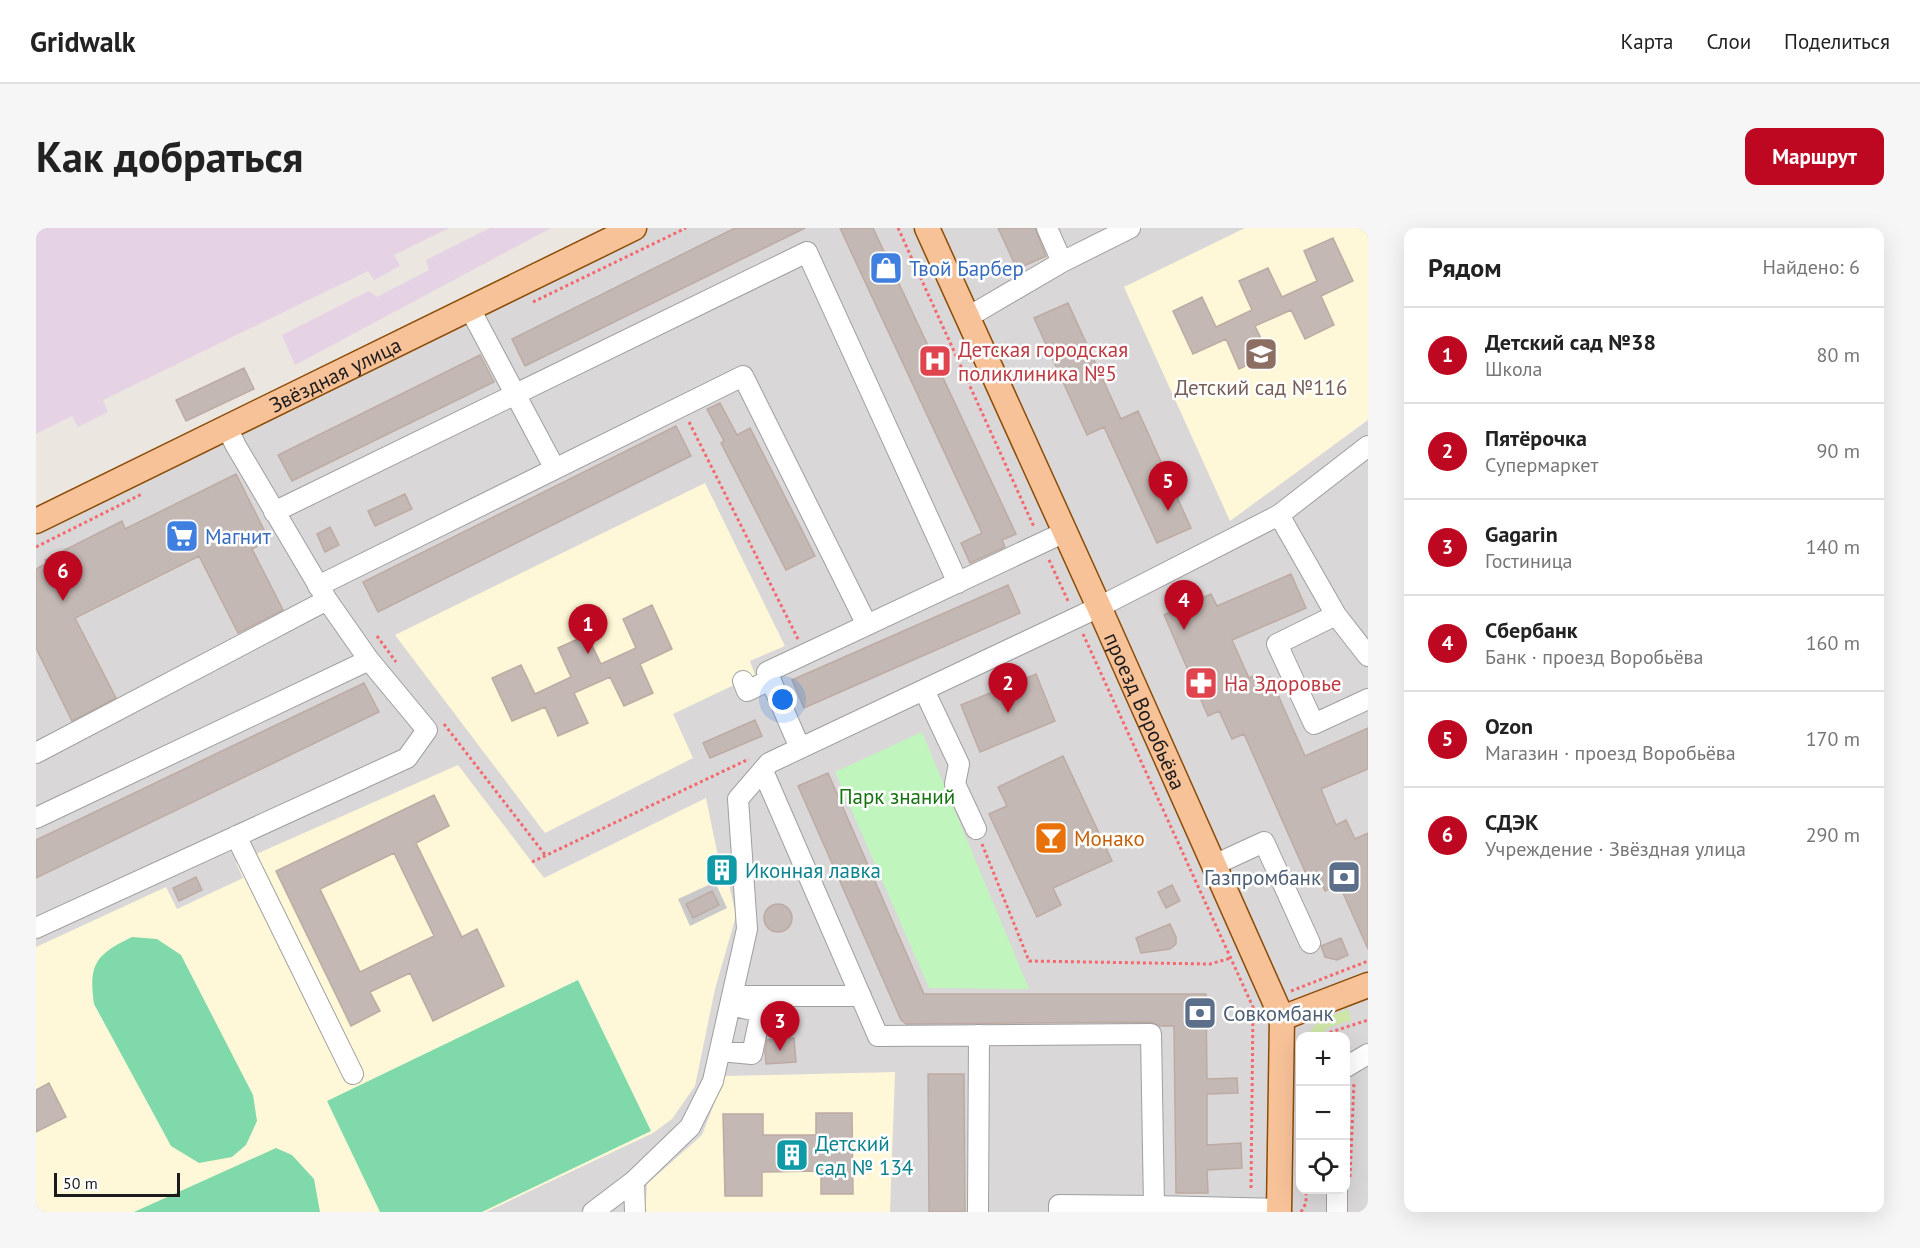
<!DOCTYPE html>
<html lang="ru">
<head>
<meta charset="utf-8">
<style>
  body { margin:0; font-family:"PT Sans",sans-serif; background:#f6f6f6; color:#222 }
  .controls { position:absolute; right:18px; bottom:18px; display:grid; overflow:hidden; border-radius:12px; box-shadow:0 6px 24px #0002 }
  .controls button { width:54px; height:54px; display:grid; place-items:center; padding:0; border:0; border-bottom:2px solid #e0e0e0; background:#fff; color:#222; font:30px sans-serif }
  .scale { position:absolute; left:18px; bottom:15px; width:126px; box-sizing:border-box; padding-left:6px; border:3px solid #1b1b1b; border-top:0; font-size:16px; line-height:21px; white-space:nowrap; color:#1b1b1b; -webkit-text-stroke:4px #fff; paint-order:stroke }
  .you { position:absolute; left:747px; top:472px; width:21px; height:21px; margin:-15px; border:4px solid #fff; border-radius:50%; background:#1a73e8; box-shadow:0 0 0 9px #1a73e833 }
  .badge { display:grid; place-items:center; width:39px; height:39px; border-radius:50%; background:#be0721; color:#fff; font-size:20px; font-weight:700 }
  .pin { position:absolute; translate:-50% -50px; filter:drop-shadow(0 2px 3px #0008) }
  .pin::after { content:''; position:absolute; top:32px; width:21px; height:18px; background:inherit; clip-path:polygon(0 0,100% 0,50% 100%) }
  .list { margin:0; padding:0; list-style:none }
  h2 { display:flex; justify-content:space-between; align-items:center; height:78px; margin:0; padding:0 24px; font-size:26px }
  h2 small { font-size:20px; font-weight:400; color:#767676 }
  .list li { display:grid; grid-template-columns:39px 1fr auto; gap:18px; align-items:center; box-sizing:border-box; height:96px; padding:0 24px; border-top:2px solid #e0e0e0 }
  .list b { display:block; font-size:22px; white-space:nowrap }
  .list p { margin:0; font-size:20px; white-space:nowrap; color:#767676 }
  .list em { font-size:20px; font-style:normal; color:#767676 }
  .icon { flex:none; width:33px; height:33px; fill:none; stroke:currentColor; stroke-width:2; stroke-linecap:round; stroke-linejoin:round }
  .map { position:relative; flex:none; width:1332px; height:984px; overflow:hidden; border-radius:12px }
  header { display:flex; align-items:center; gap:36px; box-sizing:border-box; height:84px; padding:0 30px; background:#fff; border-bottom:2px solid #e0e0e0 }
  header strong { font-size:28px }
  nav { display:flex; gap:33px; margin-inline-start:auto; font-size:21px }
  .intro { display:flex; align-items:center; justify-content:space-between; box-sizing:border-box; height:144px; padding:0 36px }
  h1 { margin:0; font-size:42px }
  .button { padding:15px 27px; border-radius:12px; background:#be0721; color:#fff; font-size:21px; font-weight:700 }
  main { display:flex; gap:36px; padding:0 36px }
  aside { flex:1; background:#fff; border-radius:12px; box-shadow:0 6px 24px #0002 }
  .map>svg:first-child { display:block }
  .residential { fill:#d9d7d8; fill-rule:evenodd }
  .industrial { fill:#e5d2e4 }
  .education { fill:#fef8d8 }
  .religious { fill:#c9c9c9 }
  .grass { fill:#cee6a7 }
  .park { fill:#c0f6bd }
  .pitch { fill:#80d9aa }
  .building { fill:#c3b8b4; stroke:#bdaba3; stroke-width:1.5; fill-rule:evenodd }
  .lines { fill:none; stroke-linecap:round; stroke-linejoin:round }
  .minor-casing { stroke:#9f9f9f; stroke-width:22 }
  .major-casing { stroke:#8c4c05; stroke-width:27 }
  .path { stroke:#f4696e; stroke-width:3; stroke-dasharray:3 3; stroke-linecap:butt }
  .minor { stroke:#fff; stroke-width:20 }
  .major { stroke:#f8c299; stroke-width:24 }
  .labels { text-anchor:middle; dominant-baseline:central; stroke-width:5; stroke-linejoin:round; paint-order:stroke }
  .shop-label { font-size:21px; fill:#366cbe; stroke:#fff; text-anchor:start }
  .health-label { font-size:21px; fill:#be3a42; stroke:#fff; text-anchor:start }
  .street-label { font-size:21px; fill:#1b1b1b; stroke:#fff }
  .education-label { font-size:21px; fill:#785e54; stroke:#fff }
  .park-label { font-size:21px; fill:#14720f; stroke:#fff }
  .food-label { font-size:21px; fill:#c56008; stroke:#fff; text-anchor:start }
  .culture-label { font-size:21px; fill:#0d838f; stroke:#fff; text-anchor:start }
  .service-label { font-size:21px; fill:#4e5e75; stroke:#fff; text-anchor:end }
</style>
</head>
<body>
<header>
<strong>Gridwalk</strong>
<nav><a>Карта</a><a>Слои</a><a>Поделиться</a></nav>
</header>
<div class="intro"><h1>Как добраться</h1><a class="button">Маршрут</a></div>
<main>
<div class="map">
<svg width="1332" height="984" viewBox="0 0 1332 984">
  <rect width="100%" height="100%" fill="#ece6e0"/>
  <!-- residential -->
  <path class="residential" d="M577,0h755v984h-1332v-686zM1264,808h46v154h-46z"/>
  <!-- industrial -->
  <path class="industrial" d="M0,0h413l-55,27 6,11 -26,14 -6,-9 -265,129 5,12 -30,15 -6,-11 -36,18z
    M454,0h61l-256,137 -13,-30 87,-44 8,6 52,-27 -3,-10z"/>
  <!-- education -->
  <path class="education" d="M1209,0h123v192l-138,101 -106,-234z
    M669,255l80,163 -35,15 5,14 -82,39 20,44 -148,75 -150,-198z
    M422,537l86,113 162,-80 14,68 5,-2 4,10 -2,1 9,41 -21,73 -20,97 -23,33 -19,14 -167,79h-450v-265l130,-60 11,22 66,-31 -7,-15z
    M859,844l-5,140h-245l2,-28 55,-49 23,-59z"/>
  <!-- religious -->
  <path class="religious" d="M679,654l12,26 -37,18 -12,-27z"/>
  <!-- grass -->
  <path class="grass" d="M1312,781l4,11 -25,8 -6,8h-13c6,-16 25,-20 40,-27z"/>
  <!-- park -->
  <path class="park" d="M886,504l107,257 -100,-1 -94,-216z"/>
  <!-- pitch -->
  <path class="pitch" d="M96,709l25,2 24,16 72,140 4,26 -11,24 -14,12 -33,6 -28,-17 -77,-142c-6,-41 3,-50 38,-67z
    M542,752l73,151 -169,81h-102l-53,-111z
    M240,920l16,7 22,24 6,33h-186z"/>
  <!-- building -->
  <path class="building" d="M699,0h70l-280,138 -13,-27z
    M804,0h33l143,306 -14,6 3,7 -35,16 -9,-20 21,-10z
    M962,0h37l11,28 -29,13z
    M1297,10l20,43 -32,15 13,29 -29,14 -14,-29 -36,16 14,29 -30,14 -13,-30 -33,15 -20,-43 29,-14 14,30 36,-17 -13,-29 29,-13 14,29 35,-16 -13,-30z
    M1032,75l53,116 17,-8 53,117 -34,15 -53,-116 -17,8 -53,-117z
    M444,127l14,27 -202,99 -14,-26z
    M208,140l10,21 -68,32 -10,-21z
    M684,175l17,32 13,-7 65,128 -29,14 -65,-127 3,-2 -17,-32z
    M640,198l15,30 -313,156 -15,-30z
    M200,246l33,66 -17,9 31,61 -45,23 -39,-77 -124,62 41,80 -44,23 -36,-73v-79l11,-6 -2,-3 77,-39 3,8z
    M369,266l7,15 -37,17 -7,-15z
    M294,299l9,18 -14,7 -8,-18z
    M1255,346l15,34 -74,32 17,38 6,-3 4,7 11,-5 35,79 63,-28v41l-47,20 15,36 10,-5 9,19 13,-6v116l-29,-65 -14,7 -9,-19 -9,4 -63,-142 -12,5 -13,-28 -11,5 -44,-101 47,-21 6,12z
    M972,357l12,28 -216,95 -12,-28z
    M616,377l20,44 -32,15 13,29 -29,13 -14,-29 -36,16 14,30 -30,13 -13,-29 -33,14 -20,-43 29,-13 14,29 36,-17 -13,-29 29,-13 14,29 35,-16 -13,-29z
    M1000,446l19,47 -75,31 -19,-47z
    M328,455l15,29 -343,166v-38z
    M719,492l7,16 -52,22 -7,-15z
    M1027,528l49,105 -59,27 8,17 -24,12 -48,-103 18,-8 -9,-19z
    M792,545l96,221h282l1,85 30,-1 1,15 -31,1v51l34,-2 1,25 -35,2 1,23h-32l-2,-167h-15l-8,-4 -245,2 -5,-4 -103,-234z
    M398,567l15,31 -33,17 46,94 15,-8 27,57 -71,35 -23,-48 -40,19 10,19 -29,15 -75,-155zM358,625l40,83 -74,36 -40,-83z
    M160,649l6,13 -23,11 -6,-13z
    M1136,657l8,16 -14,7 -8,-16z
    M676,663l7,14 -26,13 -7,-14z
    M728 690a14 14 0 1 1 28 0a14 14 0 1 1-28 0Z
    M1134,696l6,13v7l-6,5 -29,4 -5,-15z
    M1305,710l7,17 -11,5 -12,-3 -4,-11z
    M758,810l2,24 -30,2 -1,-13 2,-11z
    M892,846h36l1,138h-36z
    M13,855l17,34 -30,15v-42z
    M780,885h36l1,81h-32v-23l-59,1v24h-37l-2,-82h40v21h53z"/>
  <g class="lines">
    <!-- minor casing -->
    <g class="minor-casing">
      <path id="minor" d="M1011,0l15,34
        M434,81l85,160
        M932,89l94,-55 68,-34
        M238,284l533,-260 151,331
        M1243,287l57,100 -59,29 37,80 54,-25
        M282,358l425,-210 124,249
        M1300,387l32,41
        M707,453l4,10 23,-11
        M888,462l35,74 -4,20 21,45
        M764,520l-33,-76 298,-140
        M0,525l291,-153
        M727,543l115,265 273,-2 3,172 125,3
        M0,590l333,-158
        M200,608l117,238
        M1178,637l50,-23 46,101
        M0,700l371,-170 20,-28 -58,-70 -42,-60 -91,-154 -9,-18
        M696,768h129
        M684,823l32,3 9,-42 -31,-7
        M1310,839l22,-13
        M598,953l1,31
        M1301,962v22
        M557,984l41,-31 56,-54 23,-46 34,-152 -9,-130 31,-36 330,-156 180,-92 89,-69
        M942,984l1,-177
        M1023,984v-7l95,1"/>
    </g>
    <!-- major casing -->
    <g class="major-casing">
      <g id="major">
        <path id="s1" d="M891,0l172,379 183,411 -3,194"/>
        <path id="s2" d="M0,293l598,-293"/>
        <path d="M1246,790l86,-33"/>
      </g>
    </g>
    <!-- path -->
    <path class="path" d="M862,0l136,299
      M497,74l153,-74
      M653,194l109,217
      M0,319l106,-53
      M1013,332l20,43
      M1047,406l170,373 -2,183
      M341,408l19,26
      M408,496l102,132
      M946,616l47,117 181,3 21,-6
      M496,634l217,-103
      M1255,763l77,-30
      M1289,808l3,-3 40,-13
      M1314,949l4,-95
      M1265,984l5,-9v-13"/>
    <!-- minor -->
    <use href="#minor" class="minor"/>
    <!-- major -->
    <use href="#major" class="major"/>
  </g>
  <!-- icons -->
  <defs>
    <g id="shop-square" transform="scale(1.725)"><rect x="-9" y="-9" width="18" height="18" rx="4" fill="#3f7fe0" stroke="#fff"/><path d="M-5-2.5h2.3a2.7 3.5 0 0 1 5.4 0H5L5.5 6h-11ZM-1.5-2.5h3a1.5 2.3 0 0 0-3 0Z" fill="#fff"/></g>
    <g id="school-square" transform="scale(1.725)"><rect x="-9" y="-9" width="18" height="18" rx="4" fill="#8d6e63" stroke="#fff"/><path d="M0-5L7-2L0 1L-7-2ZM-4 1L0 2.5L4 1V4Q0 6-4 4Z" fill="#fff"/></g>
    <g id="hospital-square" transform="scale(1.725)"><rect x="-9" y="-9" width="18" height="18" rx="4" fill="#e0444e" stroke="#fff"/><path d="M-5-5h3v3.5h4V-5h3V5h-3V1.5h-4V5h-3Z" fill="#fff"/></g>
    <g id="supermarket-square" transform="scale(1.725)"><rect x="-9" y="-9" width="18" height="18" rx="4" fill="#3f7fe0" stroke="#fff"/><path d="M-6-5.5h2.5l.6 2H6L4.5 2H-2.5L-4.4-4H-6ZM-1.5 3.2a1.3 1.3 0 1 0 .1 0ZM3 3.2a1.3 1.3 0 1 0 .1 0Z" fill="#fff"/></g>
    <g id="pharmacy-square" transform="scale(1.725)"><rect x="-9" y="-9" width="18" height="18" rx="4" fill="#e0444e" stroke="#fff"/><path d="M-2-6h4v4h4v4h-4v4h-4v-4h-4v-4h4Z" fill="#fff"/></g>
    <g id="bar-square" transform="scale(1.725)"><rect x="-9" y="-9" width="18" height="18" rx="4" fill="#e8710a" stroke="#fff"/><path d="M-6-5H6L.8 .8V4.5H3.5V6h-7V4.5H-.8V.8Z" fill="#fff"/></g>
    <g id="building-square" transform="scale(1.725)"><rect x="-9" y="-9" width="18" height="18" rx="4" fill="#0f9aa8" stroke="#fff"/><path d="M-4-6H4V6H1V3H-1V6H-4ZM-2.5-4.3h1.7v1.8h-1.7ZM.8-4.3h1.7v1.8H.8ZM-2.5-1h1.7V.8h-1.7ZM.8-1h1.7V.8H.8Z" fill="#fff"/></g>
    <g id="bank-square" transform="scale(1.725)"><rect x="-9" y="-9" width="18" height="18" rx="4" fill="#5c6f8a" stroke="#fff"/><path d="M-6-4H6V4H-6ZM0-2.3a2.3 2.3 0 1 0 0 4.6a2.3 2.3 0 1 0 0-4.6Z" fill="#fff"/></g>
  </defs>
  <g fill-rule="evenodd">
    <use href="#shop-square" x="850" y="40"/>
    <use href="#school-square" x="1225" y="126"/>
    <use href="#hospital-square" x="899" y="133"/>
    <use href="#supermarket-square" x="146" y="308"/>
    <use href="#pharmacy-square" x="1165" y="455"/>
    <use href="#bar-square" x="1015" y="610"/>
    <use href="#building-square" x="686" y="642"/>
    <use href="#bank-square" x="1308" y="649"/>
    <use href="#bank-square" x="1164" y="785"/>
    <use href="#building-square" x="756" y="927"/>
  </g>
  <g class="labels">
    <!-- shop labels -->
    <g class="shop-label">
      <text x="873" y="40">Твой Барбер</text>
      <text x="169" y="308">Магнит</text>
    </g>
    <!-- health labels -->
    <g class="health-label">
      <text x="922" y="121">Детская городская<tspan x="922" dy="24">поликлиника №5</tspan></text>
      <text x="1188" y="455">На Здоровье</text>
    </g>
    <!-- street labels -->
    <g class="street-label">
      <text stroke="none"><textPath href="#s2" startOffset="333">Звёздная улица</textPath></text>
      <text stroke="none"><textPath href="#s1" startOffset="530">проезд Воробьёва</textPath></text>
    </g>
    <!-- education labels -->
    <g class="education-label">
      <text x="1225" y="159">Детский сад №116</text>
    </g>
    <!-- park labels -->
    <g class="park-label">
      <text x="861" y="568">Парк знаний</text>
    </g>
    <!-- food labels -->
    <g class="food-label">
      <text x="1038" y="610">Монако</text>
    </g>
    <!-- culture labels -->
    <g class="culture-label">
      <text x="709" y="642">Иконная лавка</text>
      <text x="779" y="915">Детский<tspan x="779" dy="24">сад № 134</tspan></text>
    </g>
    <!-- service labels -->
    <g class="service-label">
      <text x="1285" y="649">Газпромбанк</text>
      <text x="1187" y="785" text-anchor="start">Совкомбанк</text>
    </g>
  </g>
</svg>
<div class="controls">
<button>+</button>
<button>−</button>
<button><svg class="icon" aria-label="locate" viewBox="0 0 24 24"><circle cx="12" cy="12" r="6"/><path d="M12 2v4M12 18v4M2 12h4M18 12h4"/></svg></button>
</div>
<div class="scale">50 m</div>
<div class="you"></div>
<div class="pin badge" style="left:552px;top:426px">1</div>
<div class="pin badge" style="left:972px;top:485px">2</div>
<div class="pin badge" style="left:744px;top:823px">3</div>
<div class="pin badge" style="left:1148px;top:402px">4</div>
<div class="pin badge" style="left:1132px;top:283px">5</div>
<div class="pin badge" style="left:27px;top:373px">6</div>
</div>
<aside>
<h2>Рядом<small>Найдено: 6</small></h2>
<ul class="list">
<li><span class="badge">1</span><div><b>Детский сад №38</b><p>Школа</p></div><em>80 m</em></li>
<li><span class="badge">2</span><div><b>Пятёрочка</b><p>Супермаркет</p></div><em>90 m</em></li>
<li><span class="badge">3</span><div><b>Gagarin</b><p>Гостиница</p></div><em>140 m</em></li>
<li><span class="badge">4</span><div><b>Сбербанк</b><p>Банк · проезд Воробьёва</p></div><em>160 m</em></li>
<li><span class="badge">5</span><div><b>Ozon</b><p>Магазин · проезд Воробьёва</p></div><em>170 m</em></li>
<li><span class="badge">6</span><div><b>СДЭК</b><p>Учреждение · Звёздная улица</p></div><em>290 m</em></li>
</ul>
</aside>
</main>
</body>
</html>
